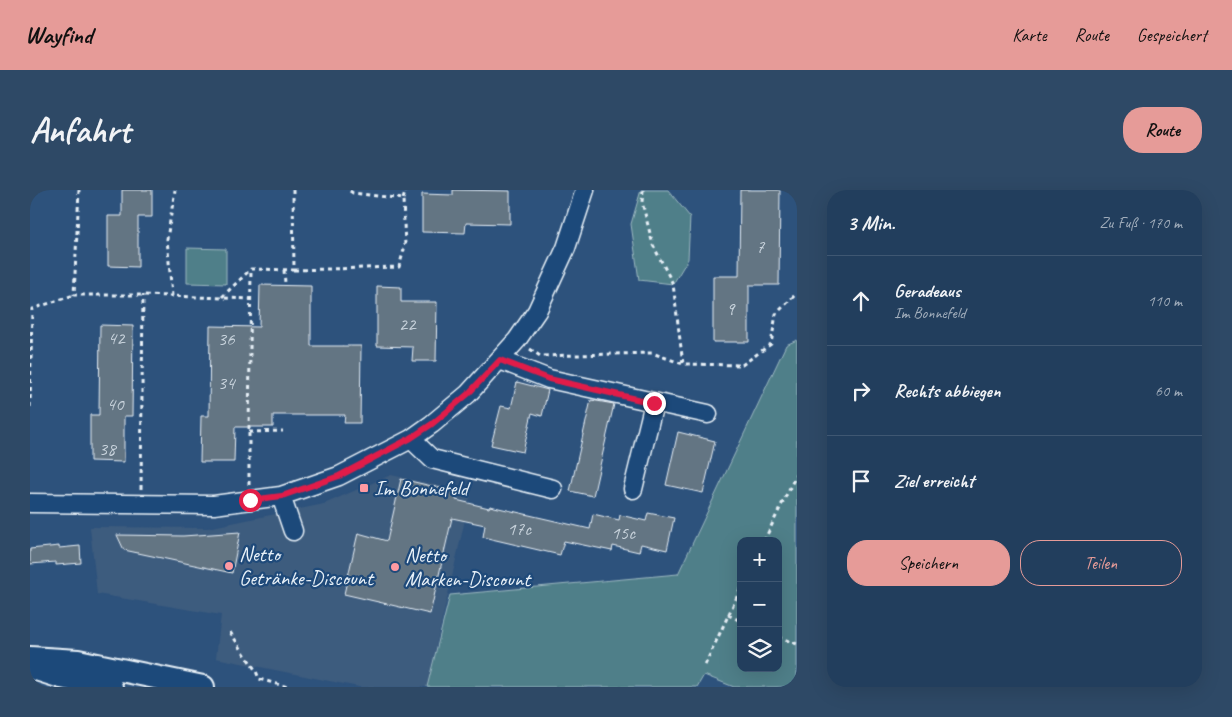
<!DOCTYPE html>
<html lang="de">
<head>
<meta charset="utf-8">
<style>
  body { margin:0; font-family:Caveat,sans-serif; background:#2e4966; color:#f1f3f6 }
  .controls { position:absolute; right:15px; bottom:15px; display:grid; overflow:hidden; border-radius:10px; box-shadow:0 5px 20px #0002 }
  .controls button { width:45px; height:45px; display:grid; place-items:center; padding:0; border:0; border-bottom:1px solid #3f5772; background:#223e5d; color:#f1f3f6; font:25px sans-serif }
  .stop { position:absolute; width:15px; height:15px; margin:-11px; border:4px solid #e11d48; border-radius:50%; background:#fff }
  .stop.end { background:#e11d48; border-color:#fff; box-shadow:0 1px 5px #0008 }
  .list { margin:0; padding:0; list-style:none }
  h2 { display:flex; justify-content:space-between; align-items:center; height:65px; margin:0; padding:0 20px; font-size:21px }
  h2 small { font-size:16px; font-weight:400; color:#a2aebc }
  .list li { display:grid; grid-template-columns:32px 1fr auto; gap:15px; align-items:center; box-sizing:border-box; height:90px; padding:0 20px; border-top:1px solid #3f5772 }
  .list b { display:block; font-size:19px; white-space:nowrap }
  .list p { margin:0; font-size:16px; white-space:nowrap; color:#a2aebc }
  .list em { font-size:16px; font-style:normal; color:#a2aebc }
  .actions { display:flex; gap:10px; padding:15px 20px }
  .actions a { flex:1; padding:11px 0; border:1px solid #e69b98; border-radius:20px; text-align:center; font-size:18px; color:#e69b98 }
  .actions .main { background:#e69b98; color:#111 }
  .icon { flex:none; width:28px; height:28px; fill:none; stroke:currentColor; stroke-width:2; stroke-linecap:round; stroke-linejoin:round }
  .map { position:relative; flex:none; width:767px; height:497px; overflow:hidden; border-radius:20px }
  header { display:flex; align-items:center; gap:30px; box-sizing:border-box; height:70px; padding:0 25px; background:#e69b98; color:#111 }
  header strong { font-size:24px }
  nav { display:flex; gap:28px; margin-inline-start:auto; font-size:18px }
  .intro { display:flex; align-items:center; justify-content:space-between; box-sizing:border-box; height:120px; padding:0 30px }
  h1 { margin:0; font-size:35px }
  .button { padding:12px 22px; border-radius:20px; background:#e69b98; color:#111; font-size:18px; font-weight:700 }
  main { display:flex; gap:30px; padding:0 30px }
  aside { flex:1; background:#223e5d; border-radius:20px; box-shadow:0 5px 20px #0002 }
  .map>svg:first-child { display:block }
  .built { fill:#3e5c7e }
  .green { fill:#507f89; stroke:#9cb8c0; fill-rule:evenodd }
  .building { fill:#647483; stroke:#e8f1f8 }
  .lines { fill:none; stroke-linecap:round; stroke-linejoin:round }
  .minor-casing { stroke:#e8f1f8; stroke-width:21 }
  .major-casing { stroke:#e8f1f8; stroke-width:26 }
  .path { stroke:#e8f1f8; stroke-width:3; stroke-dasharray:4 4; stroke-linecap:butt }
  .minor { stroke:#1f4a7a; stroke-width:18 }
  .major { stroke:#1f4a7a; stroke-width:22 }
  .route { stroke:#e11d48; stroke-width:6 }
  .poi-dot { fill:#ff9aa2; stroke:#1f4a7a; stroke-width:2 }
  .labels { text-anchor:middle; dominant-baseline:central; stroke-width:4.5; stroke-linejoin:round; paint-order:stroke }
  .number-label { font-size:19px; fill:#c7d2db }
  .poi-label { font-size:21px; fill:#e8f1f8; stroke:#1f4a7a; text-anchor:start }
</style>
</head>
<body>
<header>
<strong>Wayfind</strong>
<nav><a>Karte</a><a>Route</a><a>Gespeichert</a></nav>
</header>
<div class="intro"><h1>Anfahrt</h1><a class="button">Route</a></div>
<main>
<div class="map">
<svg width="767" height="497" viewBox="0 0 767 497">
  <rect width="100%" height="100%" fill="#2d527c"/>
  <filter id="ink" filterUnits="userSpaceOnUse"><feTurbulence type="fractalNoise" baseFrequency=".02" numOctaves="2"/><feDisplacementMap in="SourceGraphic" scale="10" xChannelSelector="R" yChannelSelector="G"/><feConvolveMatrix kernelMatrix="1 2 1 2 8 2 1 2 1" color-interpolation-filters="sRGB"/></filter>
  <g filter="url(#ink)">
    <!-- built -->
    <path class="built" d="M361,285l80,18 -44,194h-68l-143,-29 5,-43 -124,-21 -7,-67 118,1 116,-24z"/>
    <!-- green -->
    <path class="green" d="M611,0h27l22,27 -2,42 -15,25 -34,-4 -8,-56z
      M157,58l39,1v35l-39,-1z
      M767,150v347h-63l-30,-12 -7,12h-270l23,-92 228,-21 108,-229zM711,351h37v127h-37z"/>
    <!-- building -->
    <path class="building" d="M92,0h30v27h-14v50l-30,-1v-50h14z
      M423,0l57,1v33l-44,-1 -1,10 -43,-1v-38l31,1z
      M710,0h40l-1,95h-30v57h-36v-66h26z
      M230,95l51,1v60h50l-1,77h-16l1,-8h-72v12h-38l-1,35h-34l1,-46h8l1,-90 49,1z
      M347,96l24,1v15h36l-1,59h-24l1,-14 -36,-1z
      M70,135l33,1 -1,90h-8v46l-34,-1v-46h9z
      M487,192l31,8 -6,26 -10,-3 -9,39 -32,-7 10,-39 10,2z
      M561,210l23,4 -21,92 -23,-5z
      M648,242l37,9 -12,52 -37,-8z
      M371,289l57,13 -2,8 33,8 1,-2 100,23 3,-15 26,6 1,-5 26,6 2,-8 26,5 -7,32 -26,-6 -2,8 -26,-6 -1,5 -48,-10 -4,14 -77,-18 2,-12 -33,-7 -22,96 -86,-20 14,-61 29,8z
      M210,342l-8,41 -108,-23 -7,-15 66,1z
      M29,356v2l21,-2 1,17 -25,2v-3l-26,2v-15z"/>
    <g class="lines">
      <!-- minor casing -->
      <g class="minor-casing">
        <path id="minor" d="M470,170l49,19 159,35
          M381,249l21,20 121,30
          M603,299l21,-86
          M251,306l12,35
          M0,313l184,2 67,-9 58,-20 72,-37 21,-15 36,-30 49,-54 20,-29 29,-63 19,-58"/>
      </g>
      <!-- major casing -->
      <g class="major-casing">
        <path id="major" d="M0,468l48,3 125,26
          M0,477l31,10 50,10"/>
      </g>
      <!-- path -->
      <path class="path" d="M49,0l-5,105h69l108,4
        M613,0l-1,12 11,43 20,39 10,80
        M373,9l3,-9
        M254,80l1,13
        M264,80l105,-3 6,-21 -2,-47 -50,-6 -5,-3
        M142,106l-5,-57 8,-49
        M192,107l29,-28
        M500,159l10,7 112,-3 31,11 59,1 29,-21 5,-30 21,-21
        M0,217l2,-98 42,-14
        M219,242l34,-1
        M219,295v-53l2,-163 43,1 -1,-80
        M111,299l2,-194
        M734,351l33,-68
        M698,425l13,6
        M200,442l26,39 3,8 29,8
        M748,447l19,7
        M675,475l36,-77"/>
      <!-- minor -->
      <use href="#minor" class="minor"/>
      <!-- major -->
      <use href="#major" class="major"/>
    </g>
  </g>
  <g class="lines" filter="url(#ink)">
    <!-- route -->
    <path class="route" d="M220,310l32,-4 57,-20 72,-38 21,-14 36,-30 32,-34 49,19 105,24"/>
  </g>
  <!-- markers -->
  <g class="poi-dot">
    <rect x="329" y="293" width="10" height="10" rx="2.5"/>
    <circle cx="199" cy="376" r="5"/>
    <circle cx="365" cy="377" r="5"/>
  </g>
  <g class="labels">
    <!-- number labels -->
    <g class="number-label">
      <text x="730" y="57">7</text>
      <text x="700" y="119">9</text>
      <text x="377" y="134">22</text>
      <text x="86" y="148">42</text>
      <text x="196" y="149">36</text>
      <text x="196" y="193">34</text>
      <text x="85" y="214">40</text>
      <text x="77" y="259">38</text>
      <text x="489" y="339">17c</text>
      <text x="593" y="343">15c</text>
    </g>
    <!-- poi labels -->
    <g class="poi-label">
      <text x="344" y="298">Im Bonnefeld</text>
      <text x="209" y="364">Netto<tspan x="209" dy="24">Getränke-Discount</tspan></text>
      <text x="375" y="365">Netto<tspan x="375" dy="24">Marken-Discount</tspan></text>
    </g>
  </g>
</svg>
<div class="controls">
<button>+</button>
<button>−</button>
<button><svg class="icon" aria-label="layers" viewBox="0 0 24 24"><path d="M12 4l9 5-9 5-9-5zM3 14l9 5 9-5"/></svg></button>
</div>
<div class="stop" style="left:220px;top:310px"></div>
<div class="stop end" style="left:624px;top:213px"></div>
</div>
<aside>
<h2>3 Min.<small>Zu Fuß · 170 m</small></h2>
<ul class="list">
<li><svg class="icon" aria-label="ahead" viewBox="0 0 24 24"><path d="M12 20V5M6 11l6-6 6 6"/></svg><div><b>Geradeaus</b><p>Im Bonnefeld</p></div><em>110 m</em></li>
<li><svg class="icon" aria-label="right" viewBox="0 0 24 24"><path d="M7 20v-9h11M14 6l5 5-5 5"/></svg><div><b>Rechts abbiegen</b></div><em>60 m</em></li>
<li><svg class="icon" aria-label="arrive" viewBox="0 0 24 24"><path d="M6 21V4h12l-3 4 3 4H6"/></svg><div><b>Ziel erreicht</b></div></li>
</ul>
<div class="actions"><a class="main">Speichern</a><a>Teilen</a></div>
</aside>
</main>
</body>
</html>
